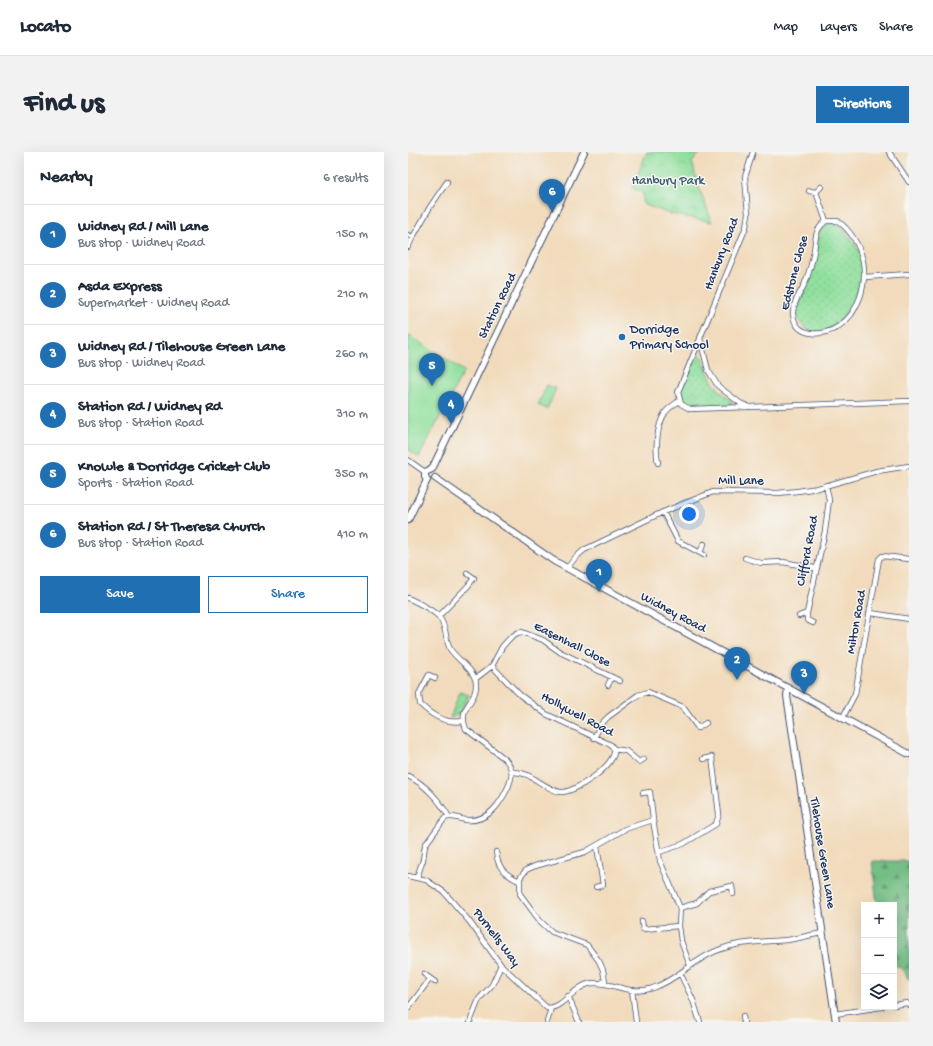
<!DOCTYPE html>
<html lang="en">
<head>
<meta charset="utf-8">
<style>
  body { margin:0; font-family:"Gochi Hand",sans-serif; background:#f2f2f3; color:#1f2937 }
  .controls { position:absolute; right:12px; bottom:12px; display:grid; overflow:hidden; border-radius:0px; box-shadow:0 4px 16px #0002 }
  .controls button { width:36px; height:36px; display:grid; place-items:center; padding:0; border:0; border-bottom:1px solid #e0e1e3; background:#fff; color:#1f2937; font:20px sans-serif }
  .you { position:absolute; left:281px; top:362px; width:14px; height:14px; margin:-10px; border:3px solid #fff; border-radius:50%; background:#1a73e8; box-shadow:0 0 0 6px #1a73e833 }
  .badge { display:grid; place-items:center; width:26px; height:26px; border-radius:50%; background:#1f6fb2; color:#fff; font-size:13px; font-weight:700 }
  .pin { position:absolute; translate:-50% -33px; filter:drop-shadow(0 1px 2px #0008) }
  .pin::after { content:''; position:absolute; top:21px; width:14px; height:12px; background:inherit; clip-path:polygon(0 0,100% 0,50% 100%) }
  .list { margin:0; padding:0; list-style:none }
  h2 { display:flex; justify-content:space-between; align-items:center; height:52px; margin:0; padding:0 16px; font-size:17px }
  h2 small { font-size:13px; font-weight:400; color:#747a83 }
  .list li { display:grid; grid-template-columns:26px 1fr auto; gap:12px; align-items:center; box-sizing:border-box; height:60px; padding:0 16px; border-top:1px solid #e0e1e3 }
  .list b { display:block; font-size:15px; white-space:nowrap }
  .list p { margin:0; font-size:13px; white-space:nowrap; color:#747a83 }
  .list em { font-size:13px; font-style:normal; color:#747a83 }
  .actions { display:flex; gap:8px; padding:12px 16px }
  .actions a { flex:1; padding:9px 0; border:1px solid #1f6fb2; border-radius:0px; text-align:center; font-size:14px; color:#1f6fb2 }
  .actions .main { background:#1f6fb2; color:#fff }
  .icon { flex:none; width:22px; height:22px; fill:none; stroke:currentColor; stroke-width:2; stroke-linecap:round; stroke-linejoin:round }
  .map { position:relative; flex:none; width:501px; height:870px; overflow:hidden; border-radius:0px }
  header { display:flex; align-items:center; gap:24px; box-sizing:border-box; height:56px; padding:0 20px; background:#fff; border-bottom:1px solid #e0e1e3 }
  header strong { font-size:19px }
  nav { display:flex; gap:22px; margin-inline-start:auto; font-size:14px }
  .intro { display:flex; align-items:center; justify-content:space-between; box-sizing:border-box; height:96px; padding:0 24px }
  h1 { margin:0; font-size:28px }
  .button { padding:10px 18px; border-radius:0px; background:#1f6fb2; color:#fff; font-size:14px; font-weight:700 }
  main { display:flex; gap:24px; padding:0 24px }
  aside { flex:1; background:#fff; border-radius:0px; box-shadow:0 4px 16px #0002 }
  .map>svg:first-child { display:block }
  .grass { fill:url(#grass-dots); stroke:#56887e }
  .forest { fill:url(#forest-firs); stroke:#487672 }
  .park { fill:url(#park-crowns); stroke:#56887e }
  .pitch { fill:#91e09e; stroke:#56887e }
  .lines { fill:none; stroke-linecap:round; stroke-linejoin:round }
  .street-casing { stroke:#3b496c; stroke-width:6 }
  .secondary-casing { stroke:#3b496c; stroke-width:8 }
  .street { stroke:#fff; stroke-width:4.5 }
  .secondary { stroke:#fff; stroke-width:6 }
  .poi-dot { fill:#1f6fb2; stroke:#f6f6f2; stroke-width:1.5 }
  .labels { text-anchor:middle; dominant-baseline:central; stroke-width:3; stroke-linejoin:round; paint-order:stroke }
  .park-label { font-size:13px; fill:#385b6e; stroke:#f6f6f2 }
  .street-label { font-size:13px; fill:#1b2f5e; stroke:#f6f6f2 }
  .poi-label { font-size:13px; fill:#1b2f5e; stroke:#f6f6f2; text-anchor:start }
</style>
</head>
<body>
<header>
<strong>Locato</strong>
<nav><a>Map</a><a>Layers</a><a>Share</a></nav>
</header>
<div class="intro"><h1>Find us</h1><a class="button">Directions</a></div>
<main>
<aside>
<h2>Nearby<small>6 results</small></h2>
<ul class="list">
<li><span class="badge">1</span><div><b>Widney Rd / Mill Lane</b><p>Bus stop · Widney Road</p></div><em>150 m</em></li>
<li><span class="badge">2</span><div><b>Asda Express</b><p>Supermarket · Widney Road</p></div><em>210 m</em></li>
<li><span class="badge">3</span><div><b>Widney Rd / Tilehouse Green Lane</b><p>Bus stop · Widney Road</p></div><em>260 m</em></li>
<li><span class="badge">4</span><div><b>Station Rd / Widney Rd</b><p>Bus stop · Station Road</p></div><em>310 m</em></li>
<li><span class="badge">5</span><div><b>Knowle &amp; Dorridge Cricket Club</b><p>Sports · Station Road</p></div><em>350 m</em></li>
<li><span class="badge">6</span><div><b>Station Rd / St Theresa Church</b><p>Bus stop · Station Road</p></div><em>410 m</em></li>
</ul>
<div class="actions"><a class="main">Save</a><a>Share</a></div>
</aside>
<div class="map">
<svg width="501" height="870" viewBox="0 0 501 870">
  <defs>
    <pattern id="grass-dots" width="8" height="8" patternUnits="userSpaceOnUse"><rect width="8" height="8" fill="#91e09e"/><path d="M2 2h.1M6 6h.1" fill="none" stroke="#7cc08a" stroke-width="1.8" stroke-linecap="round"/></pattern>
    <pattern id="forest-firs" width="22" height="20" patternUnits="userSpaceOnUse"><rect width="22" height="20" fill="#74be85"/><path d="M5 1l3.5 6h-7zM16 11l3.5 6h-7z" fill="#5e9b70"/></pattern>
    <pattern id="park-crowns" width="20" height="18" patternUnits="userSpaceOnUse"><rect width="20" height="18" fill="#91e09e"/><path d="M2 6a3 3 0 1 1 6 0M12 15a3 3 0 1 1 6 0" fill="none" stroke="#7cc08a"/></pattern>
  </defs>
  <rect width="100%" height="100%" fill="#f6f6f2"/>
  <filter id="ink" filterUnits="userSpaceOnUse"><feTurbulence type="fractalNoise" baseFrequency=".025" numOctaves="2"/><feDisplacementMap in="SourceGraphic" scale="8" xChannelSelector="R" yChannelSelector="G"/><feConvolveMatrix kernelMatrix="1 2 1 2 8 2 1 2 1" color-interpolation-filters="sRGB"/></filter>
  <filter id="wash" filterUnits="userSpaceOnUse"><feTurbulence type="fractalNoise" baseFrequency=".012" numOctaves="4" result="noise"/><feDisplacementMap in="SourceGraphic" scale="16" xChannelSelector="R" yChannelSelector="G"/><feGaussianBlur stdDeviation="0.9" result="paint"/><feColorMatrix in="noise" values="0 0 0 0 0 0 0 0 0 0 0 0 0 0 0 0 0 1.4 0 .05"/><feComposite in="paint" operator="in"/></filter>
  <g filter="url(#wash)">
    <rect width="100%" height="100%" fill="#f2dbbc"/>
    <!-- grass -->
    <path class="grass" d="M425,71c9,3 14,10 20,18 34,47 -37,127 -57,73l19,-53 4,-28 8,-9z
      M290,202c6,3 10,22 16,30 5,6 11,12 18,17l-1,4 -40,2 -8,-4 -4,-10 16,-38z
      M52,540l9,3 -10,19 -9,4z"/>
    <!-- forest -->
    <path class="forest" d="M464,709h37v119l-8,-12 -7,-3v-60h-17z"/>
    <!-- park -->
    <path class="park" d="M239,0h54l-9,10 6,23 14,37 -42,-8 -27,-10v-11l-11,-5z"/>
    <!-- pitch -->
    <path class="pitch" d="M0,183l56,36 -45,86 -11,-8z
      M139,233l9,4 -9,20 -9,-4z"/>
  </g>
  <g filter="url(#ink)">
    <g class="lines">
      <!-- street casing -->
      <g class="street-casing">
        <path id="street" d="M345,0l-8,25 3,37 -2,13 -46,111 8,32 10,16 22,17 10,4 159,-6
          M481,0l20,30
          M401,39l7,1 5,-5
          M408,40l10,29
          M418,69h12c14,11 21,23 25,40 4,23 -4,52 -24,65 -15,11 -44,12 -46,-12 -1,-10 8,-22 12,-31 4,-10 7,-21 9,-32 1,-7 1,-15 4,-21 2,-4 5,-6 8,-9z
          M0,83l5,2 17,-30 17,-25
          M0,95l5,-10
          M457,125l44,-3
          M292,187l-22,53 3,12 9,5 58,-2
          M0,308l17,12
          M250,311c-3,-14 -1,-38 7,-50 3,-5 10,-9 14,-12
          M255,360l15,29 26,14
          M292,400l4,-8
          M337,406l16,5 22,-1 32,6
          M159,416l8,-10 9,-8 79,-38 50,-20 65,1 20,-2 20,-3 59,-17 32,-5
          M0,446c10,5 24,11 31,19 8,10 6,22 11,32 7,11 25,21 26,34 1,21 -19,22 -10,46l39,30c8,9 8,16 4,26 -8,18 -20,37 -43,35 -8,-1 -13,-5 -21,-2l-20,27 -2,15 -6,17
          M399,461v7l6,3
          M463,461l38,6
          M31,464l29,-30 6,-8 -7,-5
          M391,464l8,-3 18,-82 4,-31 -3,-15
          M84,514l10,-19 8,-9 7,-5 5,-1 21,8 17,12 60,29
          M27,526l-6,-3 -10,19 1,10c12,12 26,20 43,17
          M67,527l17,-13 28,29 26,19 65,31 3,4 12,2 13,11 5,-3
          M200,533l4,-8
          M435,565l12,-23 24,-135 3,-3 27,3
          M186,586l7,-14 7,-7 30,-22 10,-3 35,15 15,21 8,-5
          M104,620c19,-1 30,16 48,20 14,2 58,-28 54,-43
          M0,624c17,8 32,25 41,41
          M235,641l7,-1 3,28
          M88,700c2,17 9,22 23,29
          M251,700l24,-8 33,-20 3,-10 -7,-57 -9,2
          M0,724l18,4 18,12 25,29 32,44 46,43c15,1 26,-20 41,-24 21,-5 40,13 65,4 24,-8 40,-28 63,-37 23,-10 47,-9 71,-11 12,-2 24,-5 36,-7
          M188,735l7,-2 -6,-39
          M272,756l17,-5 12,-12 23,-5 1,8
          M234,769l1,8 36,-3
          M272,821l13,27 7,22
          M16,822l11,8
          M193,831l4,-2 -2,-11 -4,-9 -12,-16 -35,-13 -12,-11 -20,-27v-16l6,-8 9,-4 50,-14 40,-23 28,-9 7,41 20,47 -1,18 2,15 8,22h4
          M224,838l4,32
          M160,844l11,26
          M486,853l13,-2 2,2
          M0,856l22,-29
          M427,862l47,-7
          M335,864l1,6
          M62,870l9,-23 13,-14 9,-20
          M139,870l4,-14"/>
      </g>
      <!-- secondary casing -->
      <g class="secondary-casing">
        <path id="secondary" d="M24,317l152,-317
          M27,326l119,83 355,193
          M19,328l-2,-3v-5l7,-3
          M0,368l19,-40
          M380,536l-1,8 49,326"/>
      </g>
      <!-- street -->
      <use href="#street" class="street"/>
      <!-- secondary -->
      <use href="#secondary" class="secondary"/>
    </g>
  </g>
  <!-- markers -->
  <circle class="poi-dot" cx="214" cy="185" r="4"/>
  <g class="labels">
    <!-- park labels -->
    <g class="park-label">
      <text x="260" y="29">Hanbury Park</text>
    </g>
    <!-- street labels -->
    <g class="street-label">
      <text transform="translate(314 102) rotate(-69)">Hanbury Road</text>
      <text transform="translate(387 121) rotate(-75)">Edstone Close</text>
      <text transform="translate(90 154) rotate(-64)">Station Road</text>
      <text x="333" y="329">Mill Lane</text>
      <text transform="translate(400 399) rotate(-79)">Clifford Road</text>
      <text transform="translate(265 461) rotate(28)">Widney Road</text>
      <text transform="translate(449 470) rotate(-80)">Milton Road</text>
      <text transform="translate(164 493) rotate(27)">Easenhall Close</text>
      <text transform="translate(169 563) rotate(28)">Hollywell Road</text>
      <text transform="translate(414 701) rotate(81)">Tilehouse Green Lane</text>
      <text transform="translate(88 786) rotate(53)">Purnells Way</text>
    </g>
    <!-- poi labels -->
    <g class="poi-label">
      <text x="222" y="178">Dorridge<tspan x="222" dy="15">Primary School</tspan></text>
    </g>
  </g>
</svg>
<div class="controls">
<button>+</button>
<button>−</button>
<button><svg class="icon" aria-label="layers" viewBox="0 0 24 24"><path d="M12 4l9 5-9 5-9-5zM3 14l9 5 9-5"/></svg></button>
</div>
<div class="you"></div>
<div class="pin badge" style="left:191px;top:440px">1</div>
<div class="pin badge" style="left:329px;top:528px">2</div>
<div class="pin badge" style="left:396px;top:542px">3</div>
<div class="pin badge" style="left:43px;top:272px">4</div>
<div class="pin badge" style="left:24px;top:234px">5</div>
<div class="pin badge" style="left:144px;top:60px">6</div>
</div>
</main>
</body>
</html>
